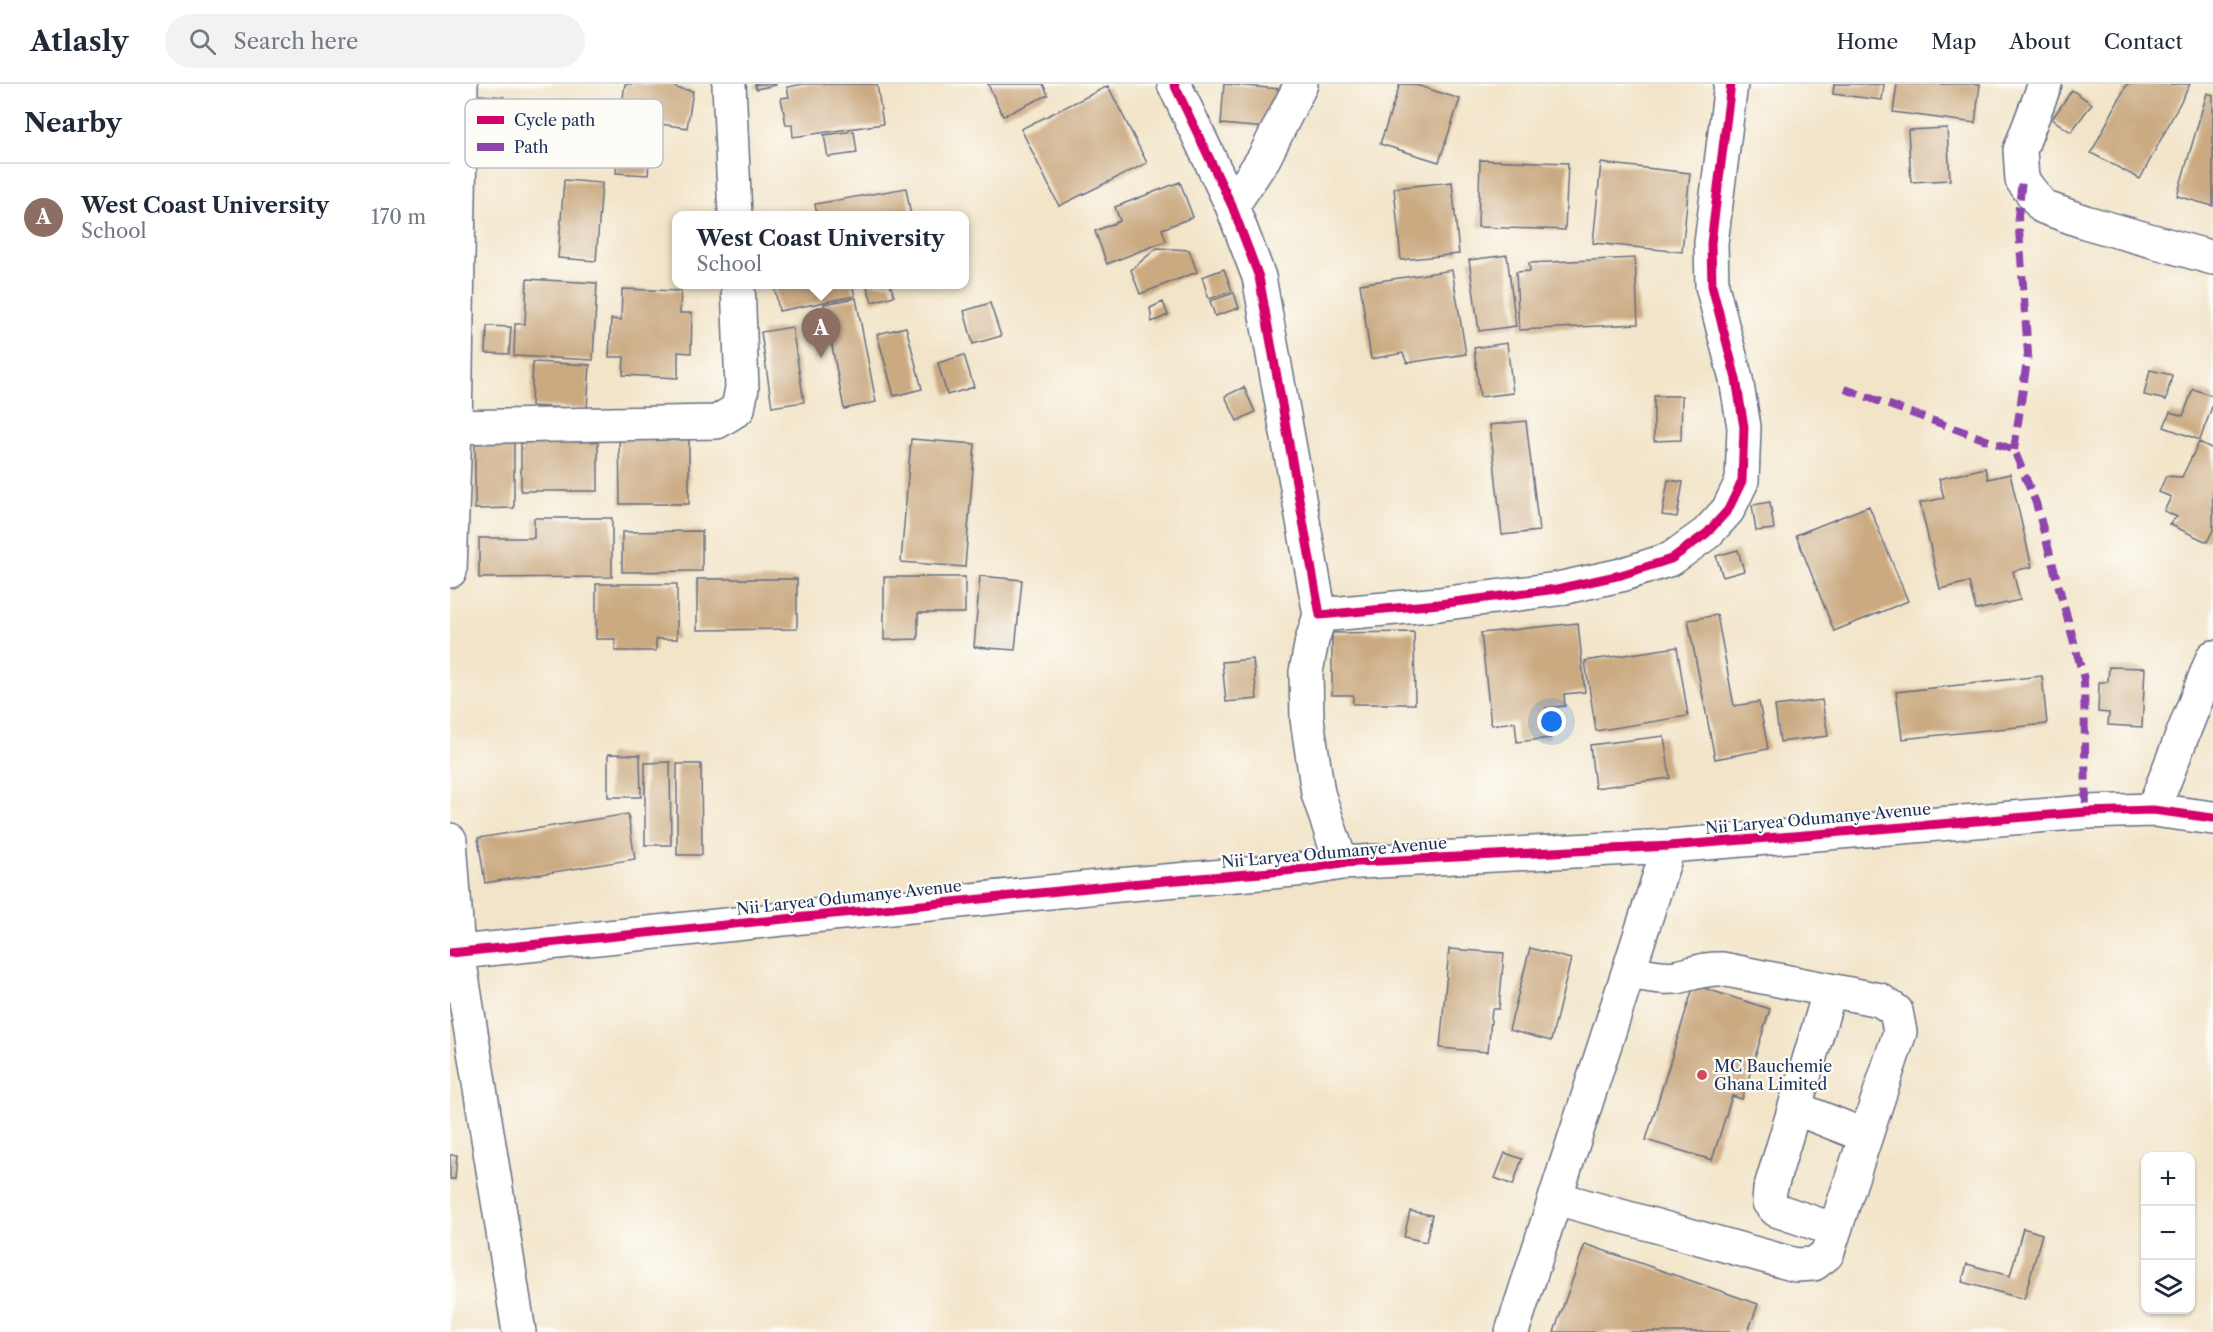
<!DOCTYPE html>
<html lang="en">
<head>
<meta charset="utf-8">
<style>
  body { margin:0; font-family:"Libre Caslon Text",serif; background:#f2f2f3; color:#1f2937 }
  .controls { position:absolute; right:18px; bottom:18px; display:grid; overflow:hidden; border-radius:12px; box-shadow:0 2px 4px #0004 }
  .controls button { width:54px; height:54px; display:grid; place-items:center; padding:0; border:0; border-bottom:2px solid #e0e1e3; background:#fff; color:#1f2937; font:30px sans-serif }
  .you { position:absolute; left:1102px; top:638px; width:21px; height:21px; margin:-15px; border:4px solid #fff; border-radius:50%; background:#1a73e8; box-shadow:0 0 0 9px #1a73e833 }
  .badge { display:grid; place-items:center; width:39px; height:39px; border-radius:50%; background:#0f766e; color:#fff; font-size:20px; font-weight:700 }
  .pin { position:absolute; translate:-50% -50px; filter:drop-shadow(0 2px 3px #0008) }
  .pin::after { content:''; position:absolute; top:32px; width:21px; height:18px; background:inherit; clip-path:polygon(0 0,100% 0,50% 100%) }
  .popup { position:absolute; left:222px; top:127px; width:297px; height:78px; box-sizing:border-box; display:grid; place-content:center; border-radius:12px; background:#fff; filter:drop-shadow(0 2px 4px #0005); font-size:20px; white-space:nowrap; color:#747a83 }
  .popup b { font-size:22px; color:#1f2937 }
  .popup::after { content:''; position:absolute; left:50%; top:100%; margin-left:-12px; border:12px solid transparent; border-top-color:#fff }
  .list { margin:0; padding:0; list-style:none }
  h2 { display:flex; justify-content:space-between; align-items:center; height:78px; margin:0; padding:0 24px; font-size:26px }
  h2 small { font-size:20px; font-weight:400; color:#747a83 }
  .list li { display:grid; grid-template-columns:39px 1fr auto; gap:18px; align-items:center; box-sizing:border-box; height:108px; padding:0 24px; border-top:2px solid #e0e1e3 }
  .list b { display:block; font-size:22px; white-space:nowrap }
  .list p { margin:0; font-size:20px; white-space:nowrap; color:#747a83 }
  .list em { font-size:20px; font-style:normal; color:#747a83 }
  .icon { flex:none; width:33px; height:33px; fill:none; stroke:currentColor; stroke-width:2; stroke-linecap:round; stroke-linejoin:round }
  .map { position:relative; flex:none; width:1763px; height:1248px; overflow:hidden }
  header { display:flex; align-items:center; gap:36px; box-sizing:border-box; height:84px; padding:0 30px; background:#fff; border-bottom:2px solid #e0e1e3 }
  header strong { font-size:28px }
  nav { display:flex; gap:33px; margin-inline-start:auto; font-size:21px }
  .search { width:420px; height:54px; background:#f2f2f3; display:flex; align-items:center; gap:15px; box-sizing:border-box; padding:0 21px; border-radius:33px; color:#747a83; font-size:22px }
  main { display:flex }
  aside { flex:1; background:#fff }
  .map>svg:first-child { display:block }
  .building { fill:#cbaa82 }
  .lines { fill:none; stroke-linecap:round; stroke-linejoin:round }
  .minor-casing { stroke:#666e83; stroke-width:36 }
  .minor { stroke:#fff; stroke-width:33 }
  .quiet { stroke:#8e44ad; stroke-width:8; stroke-dasharray:15 8; stroke-linecap:butt }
  .cycleway-casing { stroke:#fdfcf7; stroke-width:13 }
  .cycleway { stroke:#d6006c; stroke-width:9 }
  .poi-dot { fill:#d1495b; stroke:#fdfcf7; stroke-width:2 }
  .labels { text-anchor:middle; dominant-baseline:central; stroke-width:4.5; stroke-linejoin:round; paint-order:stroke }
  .street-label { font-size:16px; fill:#1b2f5e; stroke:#fdfcf7 }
  .poi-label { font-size:16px; fill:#1b2f5e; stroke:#fdfcf7; text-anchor:start }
  .key { fill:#fdfcf7; stroke:#b9bec9; stroke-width:1.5 }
  .key-label { font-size:16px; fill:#1b2f5e }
</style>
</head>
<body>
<header>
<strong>Atlasly</strong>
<div class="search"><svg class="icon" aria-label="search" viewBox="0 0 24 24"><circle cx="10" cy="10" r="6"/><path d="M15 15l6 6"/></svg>Search here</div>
<nav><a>Home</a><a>Map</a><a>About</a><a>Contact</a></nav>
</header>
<main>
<aside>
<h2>Nearby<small></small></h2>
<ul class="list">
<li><span class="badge" style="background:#8d6e63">A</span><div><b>West Coast University</b><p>School</p></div><em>170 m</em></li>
</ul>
</aside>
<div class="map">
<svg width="1763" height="1248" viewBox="0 0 1763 1248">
  <rect width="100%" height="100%" fill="#fdfcf7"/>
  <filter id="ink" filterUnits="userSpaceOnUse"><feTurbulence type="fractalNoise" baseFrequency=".0167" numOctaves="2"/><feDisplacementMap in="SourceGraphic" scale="12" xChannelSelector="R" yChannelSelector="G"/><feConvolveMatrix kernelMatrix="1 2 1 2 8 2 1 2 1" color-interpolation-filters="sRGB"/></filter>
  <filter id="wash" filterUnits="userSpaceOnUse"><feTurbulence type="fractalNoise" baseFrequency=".008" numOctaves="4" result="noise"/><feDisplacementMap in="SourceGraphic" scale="24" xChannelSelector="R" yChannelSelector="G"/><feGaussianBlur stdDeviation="1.35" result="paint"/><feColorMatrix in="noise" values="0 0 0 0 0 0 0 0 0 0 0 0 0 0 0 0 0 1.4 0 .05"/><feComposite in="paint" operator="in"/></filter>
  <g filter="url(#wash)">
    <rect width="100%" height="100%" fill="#f2e4c8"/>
    <g id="blocks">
      <!-- building -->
      <path class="building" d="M175,0h51v4l17,3 -6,37 -67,-10z
        M305,0h21v1l-20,4z
        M354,0h73l6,40 -90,13 -1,-12h-6l-5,-27 8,-1 -2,-10z
        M538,0h55l5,11 -45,21z
        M774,0l56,5 -3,40 -56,-5z
        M950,0h13l47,15 -21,63 -59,-18z
        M1384,0h50l-2,16 -49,-6z
        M1447,0h83l-5,39 -82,-11z
        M1677,0h63l-50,95 -49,-26z
        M658,2l39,77 -88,43 -38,-77z
        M1622,6l20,14 -21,28 -19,-13z
        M1757,9l6,2v111l-36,-10z
        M30,11l24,2 -3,38 -24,-2z
        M1497,44l3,52 -39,2 -3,-52z
        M404,47l3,22 -29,4 -4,-22z
        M168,64l32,2 -2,25 -32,-2z
        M1030,76l88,3 -3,67 -87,-3z
        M1151,79l89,10 -8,79 -89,-9z
        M114,96l38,3 -6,78 -38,-3z
        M730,98l13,35 -31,12 4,12 -59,23 -12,-33 25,-10 -5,-14z
        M1002,98l7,72 -58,6 -7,-72z
        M456,104l5,28h-94l-2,-12z
        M707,164l32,2 8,22 -57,22 -9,-24z
        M1057,171l9,71 -37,5 -10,-71z
        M1185,174l3,66 -119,6 -3,-58 14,-1 -1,-8z
        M774,185l8,22 -23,8 -7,-22z
        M1002,186l14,84 -59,9 -4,-10 -32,6 -11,-75z
        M77,195l70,4 -4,77 -79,-4 1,-32h10z
        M324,200h78l3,12 -76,15z
        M416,200h24l4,12 -22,6z
        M172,205l59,2 -1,22h12l-1,40 -13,-1v26l-55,-3 1,-18h-15l2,-38 10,1z
        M784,209l5,15 -24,8 -5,-15z
        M406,214l20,104 -32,7 -20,-105z
        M713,218l5,13 -16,7 -2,-14z
        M540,219l11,33 -28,8 -9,-33z
        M37,242l24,1 -2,27 -23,-1z
        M342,243l12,75 -32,5 -11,-75z
        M456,243l16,62 -28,7 -17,-62z
        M1057,259l6,50 -33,4 -6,-49z
        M514,271l10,32 -27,8 -9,-32z
        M83,278l57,3 -3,44 -56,-3z
        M1700,286l22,5 -6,25 -22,-5z
        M794,303l11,25 -18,9 -12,-25z
        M1743,305l20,7v8l-13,36 -36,-13 6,-15 13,4z
        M1204,312h28l-1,44 -27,1z
        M1076,337l13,110 -37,4 -12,-110z
        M169,349h70v71h-69z
        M71,353h77v54h-77z
        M25,355l39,1v68l-39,1z
        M461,355l64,5 -10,123 -64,-5z
        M1749,358l14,7v81l-6,12 -38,-18 8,-7 -13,-6 7,-14 -12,-5 7,-16 16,1z
        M1535,384l3,11 22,-5 22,93 -19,4 7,29 -44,10 -7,-28 -29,7 -20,-86 24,-5 -5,-19z
        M1218,396l15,2 -6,35 -15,-2z
        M1320,418l4,27 -18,2 -4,-26z
        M1419,422l39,95 -74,30 -38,-96z
        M84,434h78v59l-133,1v-40h55z
        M252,447v40l-80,1v-40z
        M1288,466l6,21 -21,6 -7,-21z
        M530,492l42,4 -7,70 -41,-3z
        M434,493h81v36h-47v26l-34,1z
        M247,495h100v50l-100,1z
        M146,500h81v55h-21v12h-41v-12h-19z
        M1267,531l17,91 25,-4 9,47 -53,10 -27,-139z
        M1128,539l7,69 -21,2 1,12 -19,2 4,30 -33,4 -2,-20 -24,3 -10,-92z
        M964,548l1,72h-62v-9h-21v-62z
        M1227,563l11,69 -92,15 -11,-70z
        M803,575l4,40 -31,3 -4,-40z
        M1659,583l36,1 -3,59 -34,-2 1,-12 -11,-1 1,-30h9z
        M1592,592l5,48 -145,15 -6,-47z
        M1372,616l6,36 -48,6 -5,-36z
        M1214,652l6,42 -75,10 -5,-43z
        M158,670l32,1 1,42h-33z
        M220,678l1,83h-26v-82z
        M227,680h24l1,91h-25z
        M178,730l7,45 -150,24 -7,-45z
        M1080,864l41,11 -20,82 -42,-11z
        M999,865l55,4 -5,56h-7l-4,43 -48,-4z
        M1244,901l76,24 -28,90 -10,-3 -20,64 -66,-20z
        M1055,1069l17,6 -9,26 -18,-7z
        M0,1071h7l-2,24h-5z
        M960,1127l22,4 -6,27 -22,-5z
        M1573,1144l19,6 -18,65 -62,-17 5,-18 43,12z
        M1135,1160l173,60 -10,28h-194z"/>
    </g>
  </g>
  <g filter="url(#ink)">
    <use href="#blocks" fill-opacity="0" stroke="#666e83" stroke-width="1.5"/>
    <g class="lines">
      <!-- minor casing -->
      <g class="minor-casing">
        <path id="minor" d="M279,0l6,132
          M724,0l58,122 27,71 61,338 119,-11 118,-15 64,-14 50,-16 36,-26 21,-23 14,-29 2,-54 -8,-48 -24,-93 -1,-43 20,-159
          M1595,0l-25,66 2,30 21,27 42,15 128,36
          M782,122l32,-48 37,-74
          M0,343l267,-5 21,-13 4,-21 -4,-104
          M0,487l5,-143 6,-344
          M870,531l-8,25 -6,32 1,47 11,74 23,70
          M1703,726l60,-153
          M0,756l8,111 61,381
          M0,869l668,-68 189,-16 34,-6 328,-17 417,-34 67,-2 60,8
          M1380,906l-60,200 -1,12 7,8 59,20
          M1345,1024l71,28
          M1106,1114l240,67 18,-1 13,-10 73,-222 -4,-21 -16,-11 -158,-31c-19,-1 -29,5 -46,8 -16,2 -32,-3 -47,-5
          M1062,1248l157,-486"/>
      </g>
      <!-- minor -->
      <use href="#minor" class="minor"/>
      <!-- quiet -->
      <path class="quiet" d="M1395,305l169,61 22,53 48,176 2,133
        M1564,366l14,-96 -10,-138 4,-36"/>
      <!-- cycleway casing -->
      <g class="cycleway-casing">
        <path id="cycleway" d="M724,0l58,122 27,71 61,338 119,-11 118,-15 64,-14 50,-16 36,-26 21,-23 14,-29 2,-54 -8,-48 -24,-93 -1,-43 20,-159
          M0,869l668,-68 189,-16 34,-6 328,-17 417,-34 67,-2 60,8"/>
      </g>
      <!-- cycleway -->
      <use href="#cycleway" class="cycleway"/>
    </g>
  </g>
  <!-- markers -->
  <circle class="poi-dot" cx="1252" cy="991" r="6"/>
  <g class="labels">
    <!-- street labels -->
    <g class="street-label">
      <text transform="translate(1368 734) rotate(-5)">Nii Laryea Odumanye Avenue</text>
      <text transform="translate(884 768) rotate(-5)">Nii Laryea Odumanye Avenue</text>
      <text transform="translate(399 813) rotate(-6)">Nii Laryea Odumanye Avenue</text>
    </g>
    <!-- poi labels -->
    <g class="poi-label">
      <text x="1264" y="982">MC Bauchemie<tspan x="1264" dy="18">Ghana Limited</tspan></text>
    </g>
  </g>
  <!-- legend -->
  <rect x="15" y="15" width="198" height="69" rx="9" class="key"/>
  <rect x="27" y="32" width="27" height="8" fill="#d6006c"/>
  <rect x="27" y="59" width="27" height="8" fill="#8e44ad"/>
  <g class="key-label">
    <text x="64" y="42">Cycle path</text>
    <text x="64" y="69">Path</text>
  </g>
</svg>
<div class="controls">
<button>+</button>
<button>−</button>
<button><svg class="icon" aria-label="layers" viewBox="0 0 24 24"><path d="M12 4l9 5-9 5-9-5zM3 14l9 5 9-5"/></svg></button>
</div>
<div class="you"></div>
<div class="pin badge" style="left:371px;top:274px;background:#8d6e63">A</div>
<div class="popup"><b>West Coast University</b>School</div>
</div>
</main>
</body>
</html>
